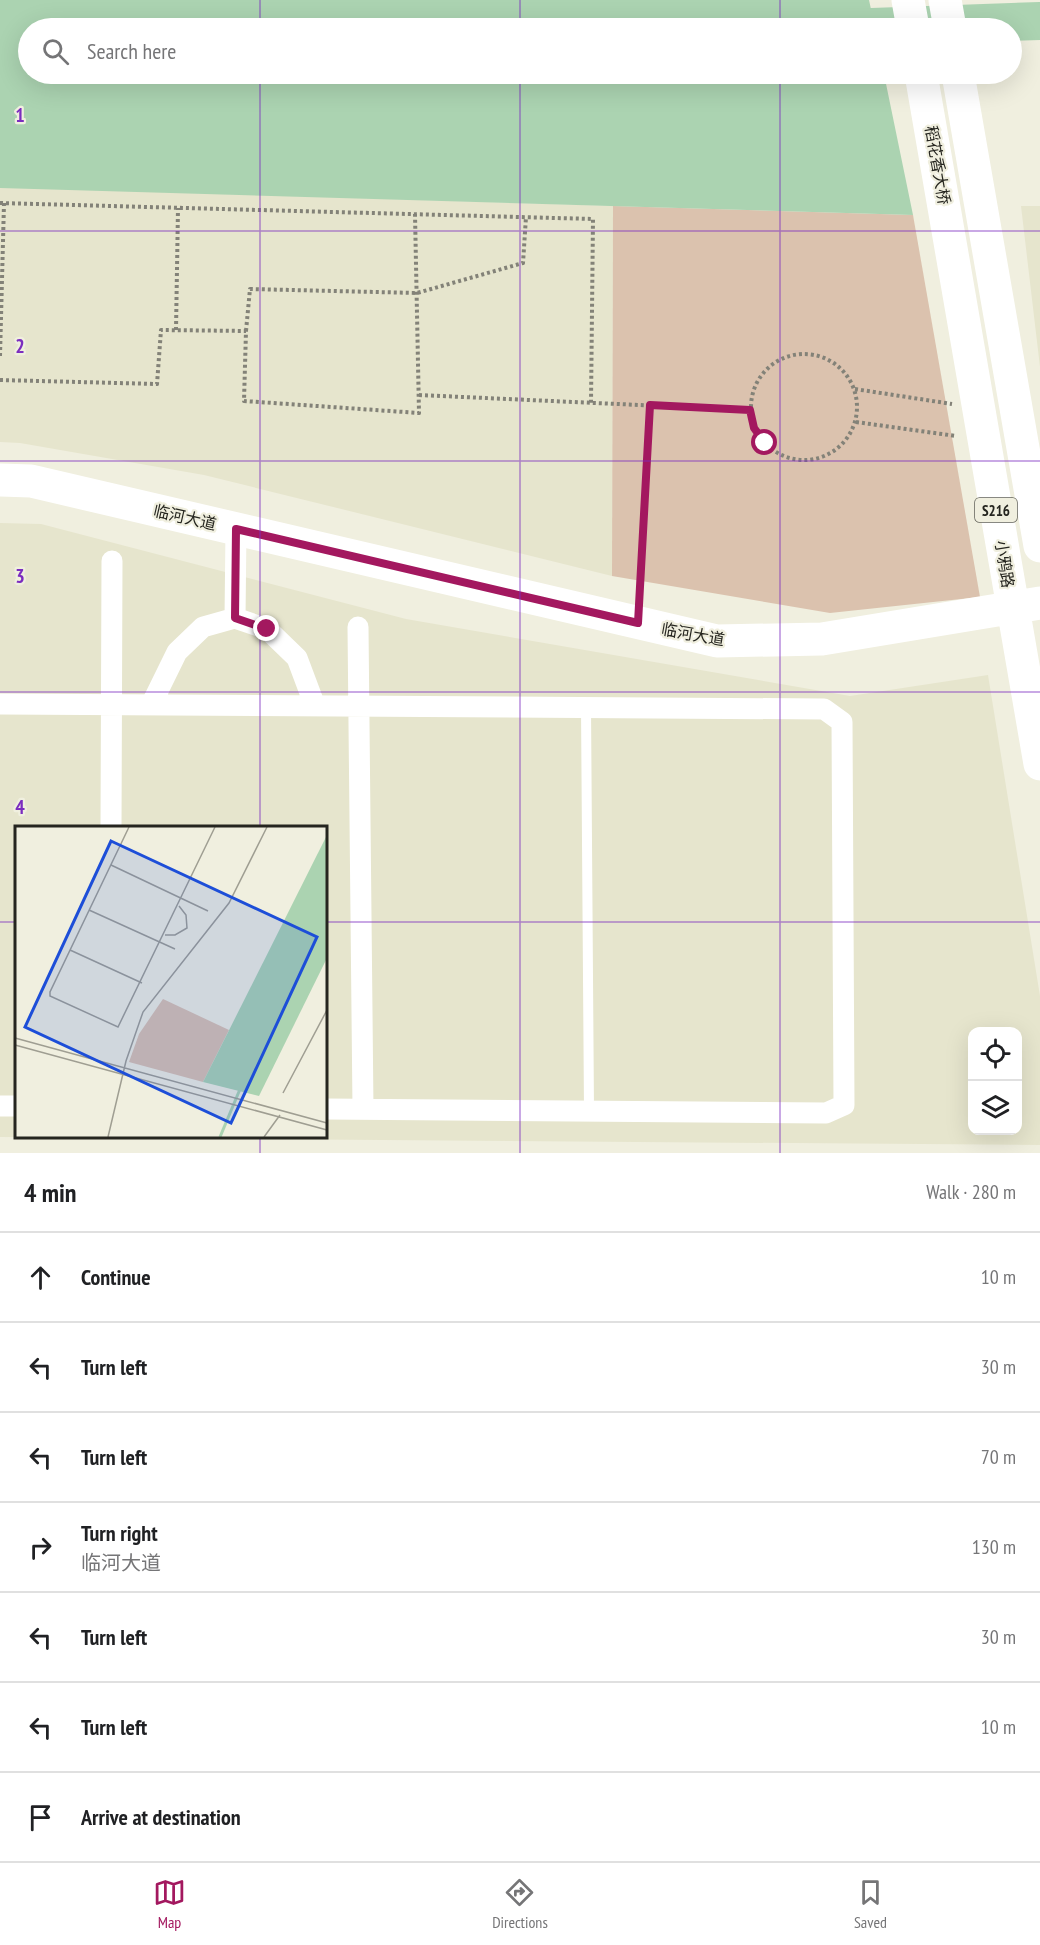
<!DOCTYPE html>
<html lang="en">
<head>
<meta charset="utf-8">
<style>
  body { margin:0; font-family:"PT Sans Narrow","Noto Sans SC",sans-serif; background:#f2f2f2; color:#202124 }
  .controls { position:absolute; right:18px; bottom:18px; display:grid; overflow:hidden; border-radius:12px; box-shadow:0 6px 24px #0002 }
  .controls button { width:54px; height:54px; display:grid; place-items:center; padding:0; border:0; border-bottom:2px solid #e0e0e0; background:#fff; color:#202124; font:30px sans-serif }
  .stop { position:absolute; width:18px; height:18px; margin:-14px; border:4px solid #a3185f; border-radius:50%; background:#fff }
  .stop.end { background:#a3185f; border-color:#fff; box-shadow:0 2px 6px #0008 }
  .list { margin:0; padding:0; list-style:none }
  h2 { display:flex; justify-content:space-between; align-items:center; height:78px; margin:0; padding:0 24px; font-size:26px }
  h2 small { font-size:20px; font-weight:400; color:#757577 }
  .list li { display:grid; grid-template-columns:39px 1fr auto; gap:18px; align-items:center; box-sizing:border-box; height:90px; padding:0 24px; border-top:2px solid #e0e0e0 }
  .list b { display:block; font-size:22px; white-space:nowrap }
  .list p { margin:0; font-size:20px; white-space:nowrap; color:#757577 }
  .list em { font-size:20px; font-style:normal; color:#757577 }
  .icon { flex:none; width:33px; height:33px; fill:none; stroke:currentColor; stroke-width:2; stroke-linecap:round; stroke-linejoin:round }
  .map { position:relative; flex:none; width:1040px; height:1153px; overflow:hidden }
  .search { position:absolute; background:#fff; box-shadow:0 6px 24px #0002; left:18px; right:18px; top:18px; height:66px; display:flex; align-items:center; gap:15px; box-sizing:border-box; padding:0 21px; border-radius:33px; color:#757577; font-size:22px }
  .sheet { height:708px; background:#fff }
  nav { display:flex; justify-content:space-around; align-items:center; box-sizing:border-box; height:84px; border-top:2px solid #e0e0e0; background:#fff; font-size:16px; color:#757577 }
  nav a { display:grid; justify-items:center; gap:3px }
  nav .on { color:#a3185f }
  .map>svg:first-child { display:block }
  .built { fill:#e6e5cd; fill-rule:evenodd }
  .green { fill:#dbc2ae }
  .water { fill:#abd3b1 }
  .lines { fill:none; stroke-linecap:round; stroke-linejoin:round }
  .river { stroke:#abd3b1; stroke-width:38 }
  .path { stroke:#838278; stroke-width:4; stroke-dasharray:3 3; stroke-linecap:butt }
  .service { stroke:#fff; stroke-width:10 }
  .minor { stroke:#fff; stroke-width:21 }
  .primary { stroke:#fff; stroke-width:33 }
  .route { stroke:#a3185f; stroke-width:8 }
  .grid { fill:none; stroke:#7b2cbf; stroke-width:1.5; stroke-opacity:0.55 }
  .labels { text-anchor:middle; dominant-baseline:central; stroke-width:4.5; stroke-linejoin:round; paint-order:stroke }
  .shield { fill:#f0efdf; stroke:#626259; stroke-width:1.5 }
  .shield-label { font-size:15px; font-weight:bold; fill:#25251f }
  .street-label { font-size:16px; fill:#25251f; stroke:#f0efdf }
  .inset-river { fill:none; stroke:#abd3b1; stroke-width:3 }
  .inset-road { fill:none; stroke:#9f9e92; stroke-width:1.5 }
  .view { fill:#1d4ed8; fill-opacity:0.15; stroke:#1d4ed8; stroke-width:3 }
  .inset-edge { fill:none; stroke:#25251f; stroke-width:3 }
  .grid-label { font-size:20px; text-anchor:middle; font-weight:bold; fill:#7b2cbf; stroke:#f0efdf; stroke-width:4.5; stroke-linejoin:round; paint-order:stroke }
</style>
</head>
<body>
<div class="map">
<svg width="1040" height="1153" viewBox="0 0 1040 1153">
  <rect width="100%" height="100%" fill="#f0efdf"/>
  <!-- built -->
  <path class="built" d="M0,187l613,19 -1,370 -408,-101 -184,-32 -20,-1z
    M1021,206h19v161z
    M0,523l41,1 365,95 444,77 138,-21 52,321v149l-1040,-8zM16,828h310v308h-310zM972,1032h46v98h-46z"/>
  <!-- green -->
  <path class="green" d="M613,206l300,9 67,382 -150,16 -218,-37z"/>
  <!-- water -->
  <path class="water" d="M0,0h869l6,28h-847v46h856l29,141 -913,-27z"/>
  <g class="lines">
    <!-- river -->
    <path class="river" d="M844,28l196,-7"/>
    <!-- path -->
    <path class="path" d="M0,203l593,16 -2,184
      M176,330l2,-122
      M246,331l4,-42 167,4 106,-30 3,-46
      M751 407a53 53 0 1 1 106 0a53 53 0 1 1-106 0Z
      M0,356l4,-153
      M0,380l157,4 4,-54 85,1 -2,70 175,12 -4,-199
      M855,389l97,15
      M419,395l331,15
      M856,422l100,14
      M639,596l11,-191"/>
    <!-- service -->
    <path class="service" d="M586,707l3,404"/>
    <!-- minor -->
    <path class="minor" d="M235,618l1,-89
      M358,627l5,482
      M0,704l824,5 18,13 2,383 -18,8 -500,-4
      M151,705l26,-53 26,-25 32,-9 32,11 30,29 18,48
      M111,828l1,-267
      M0,1106h16"/>
    <!-- primary -->
    <path class="primary" d="M908,0l5,28
      M945,0l5,28
      M921,74l119,690
      M958,74l82,472
      M0,480l31,1 686,160 105,-2 218,-36"/>
  </g>
  <g class="lines">
    <!-- route -->
    <path class="route" d="M267,629l-32,-11 1,-89 402,94 12,-218 100,5 4,18 11,15"/>
  </g>
  <!-- grid -->
  <path class="grid" d="M260,0v28M520,0v28M780,0v28M260,74v754M520,74v1079M780,74v1079M0,231h1040M0,461h1040M0,692h1040M0,922h16M326,922h714M260,1136v17"/>
  <g class="labels">
    <!-- shield labels -->
    <rect class="shield" x="975" y="498" width="42" height="24" rx="4.5"/>
    <g class="shield-label">
      <text x="996" y="510">S216</text>
    </g>
    <!-- street labels -->
    <g class="street-label">
      <text transform="translate(938 165) rotate(80)">稻花香大桥</text>
      <text transform="translate(185 517) rotate(13)">临河大道</text>
      <text transform="translate(1005 564) rotate(81)">小鸦路</text>
      <text transform="translate(693 634) rotate(10)">临河大道</text>
    </g>
  </g>
  <!-- overview -->
  <g transform="translate(15 826)">
    <rect width="312" height="312" fill="#f0efdf"/>
    <path d="M148,173l66,31 -26,52 -74,-20 10,-28z" fill="#dbc2ae"/>
    <path d="M312,9v123l-68,138 -56,-14z" fill="#abd3b1"/>
    <path class="inset-river" d="M205,311l23,-55"/>
    <path class="inset-road" d="M114,1l-79,165v4l68,31 97,-200M96,39l97,46M74,84l86,39M150,109h10l12,-7 -1,-13 -7,-9M55,124l72,33M0,212l312,85M0,219l312,85M268,267l44,-83M93,311l18,-76 17,-49 86,-109 38,-76M249,311l16,-22"/>
    <path class="view" d="M96,15l206,96 -86,186 -206,-96z"/>
    <rect width="312" height="312" class="inset-edge"/>
  </g>
  <g class="grid-label">
    <text x="20" y="122">1</text>
    <text x="20" y="353">2</text>
    <text x="20" y="583">3</text>
    <text x="20" y="814">4</text>
  </g>
</svg>
<div class="controls">
<button><svg class="icon" aria-label="locate" viewBox="0 0 24 24"><circle cx="12" cy="12" r="6"/><path d="M12 2v4M12 18v4M2 12h4M18 12h4"/></svg></button>
<button><svg class="icon" aria-label="layers" viewBox="0 0 24 24"><path d="M12 4l9 5-9 5-9-5zM3 14l9 5 9-5"/></svg></button>
</div>
<div class="stop" style="left:765px;top:443px"></div>
<div class="stop end" style="left:267px;top:629px"></div>
<div class="search"><svg class="icon" aria-label="search" viewBox="0 0 24 24"><circle cx="10" cy="10" r="6"/><path d="M15 15l6 6"/></svg>Search here</div>
</div>
<section class="sheet">
<h2>4 min<small>Walk · 280 m</small></h2>
<ul class="list">
<li><svg class="icon" aria-label="ahead" viewBox="0 0 24 24"><path d="M12 20V5M6 11l6-6 6 6"/></svg><div><b>Continue</b></div><em>10 m</em></li>
<li><svg class="icon" aria-label="left" viewBox="0 0 24 24"><path d="M17 20v-9H6M10 6l-5 5 5 5"/></svg><div><b>Turn left</b></div><em>30 m</em></li>
<li><svg class="icon" aria-label="left" viewBox="0 0 24 24"><path d="M17 20v-9H6M10 6l-5 5 5 5"/></svg><div><b>Turn left</b></div><em>70 m</em></li>
<li><svg class="icon" aria-label="right" viewBox="0 0 24 24"><path d="M7 20v-9h11M14 6l5 5-5 5"/></svg><div><b>Turn right</b><p>临河大道</p></div><em>130 m</em></li>
<li><svg class="icon" aria-label="left" viewBox="0 0 24 24"><path d="M17 20v-9H6M10 6l-5 5 5 5"/></svg><div><b>Turn left</b></div><em>30 m</em></li>
<li><svg class="icon" aria-label="left" viewBox="0 0 24 24"><path d="M17 20v-9H6M10 6l-5 5 5 5"/></svg><div><b>Turn left</b></div><em>10 m</em></li>
<li><svg class="icon" aria-label="arrive" viewBox="0 0 24 24"><path d="M6 21V4h12l-3 4 3 4H6"/></svg><div><b>Arrive at destination</b></div></li>
</ul>
</section>
<nav>
<a class="on"><svg class="icon" aria-label="map" viewBox="0 0 24 24"><path d="M3 6l6-2 6 2 6-2v14l-6 2-6-2-6 2zM9 4v14M15 6v14"/></svg>Map</a>
<a><svg class="icon" aria-label="directions" viewBox="0 0 24 24"><path d="M12 3l9 9-9 9-9-9zM9 14v-3h6M13 9l2 2-2 2"/></svg>Directions</a>
<a><svg class="icon" aria-label="saved" viewBox="0 0 24 24"><path d="M7 4h10v16l-5-4-5 4z"/></svg>Saved</a>
</nav>
</body>
</html>
